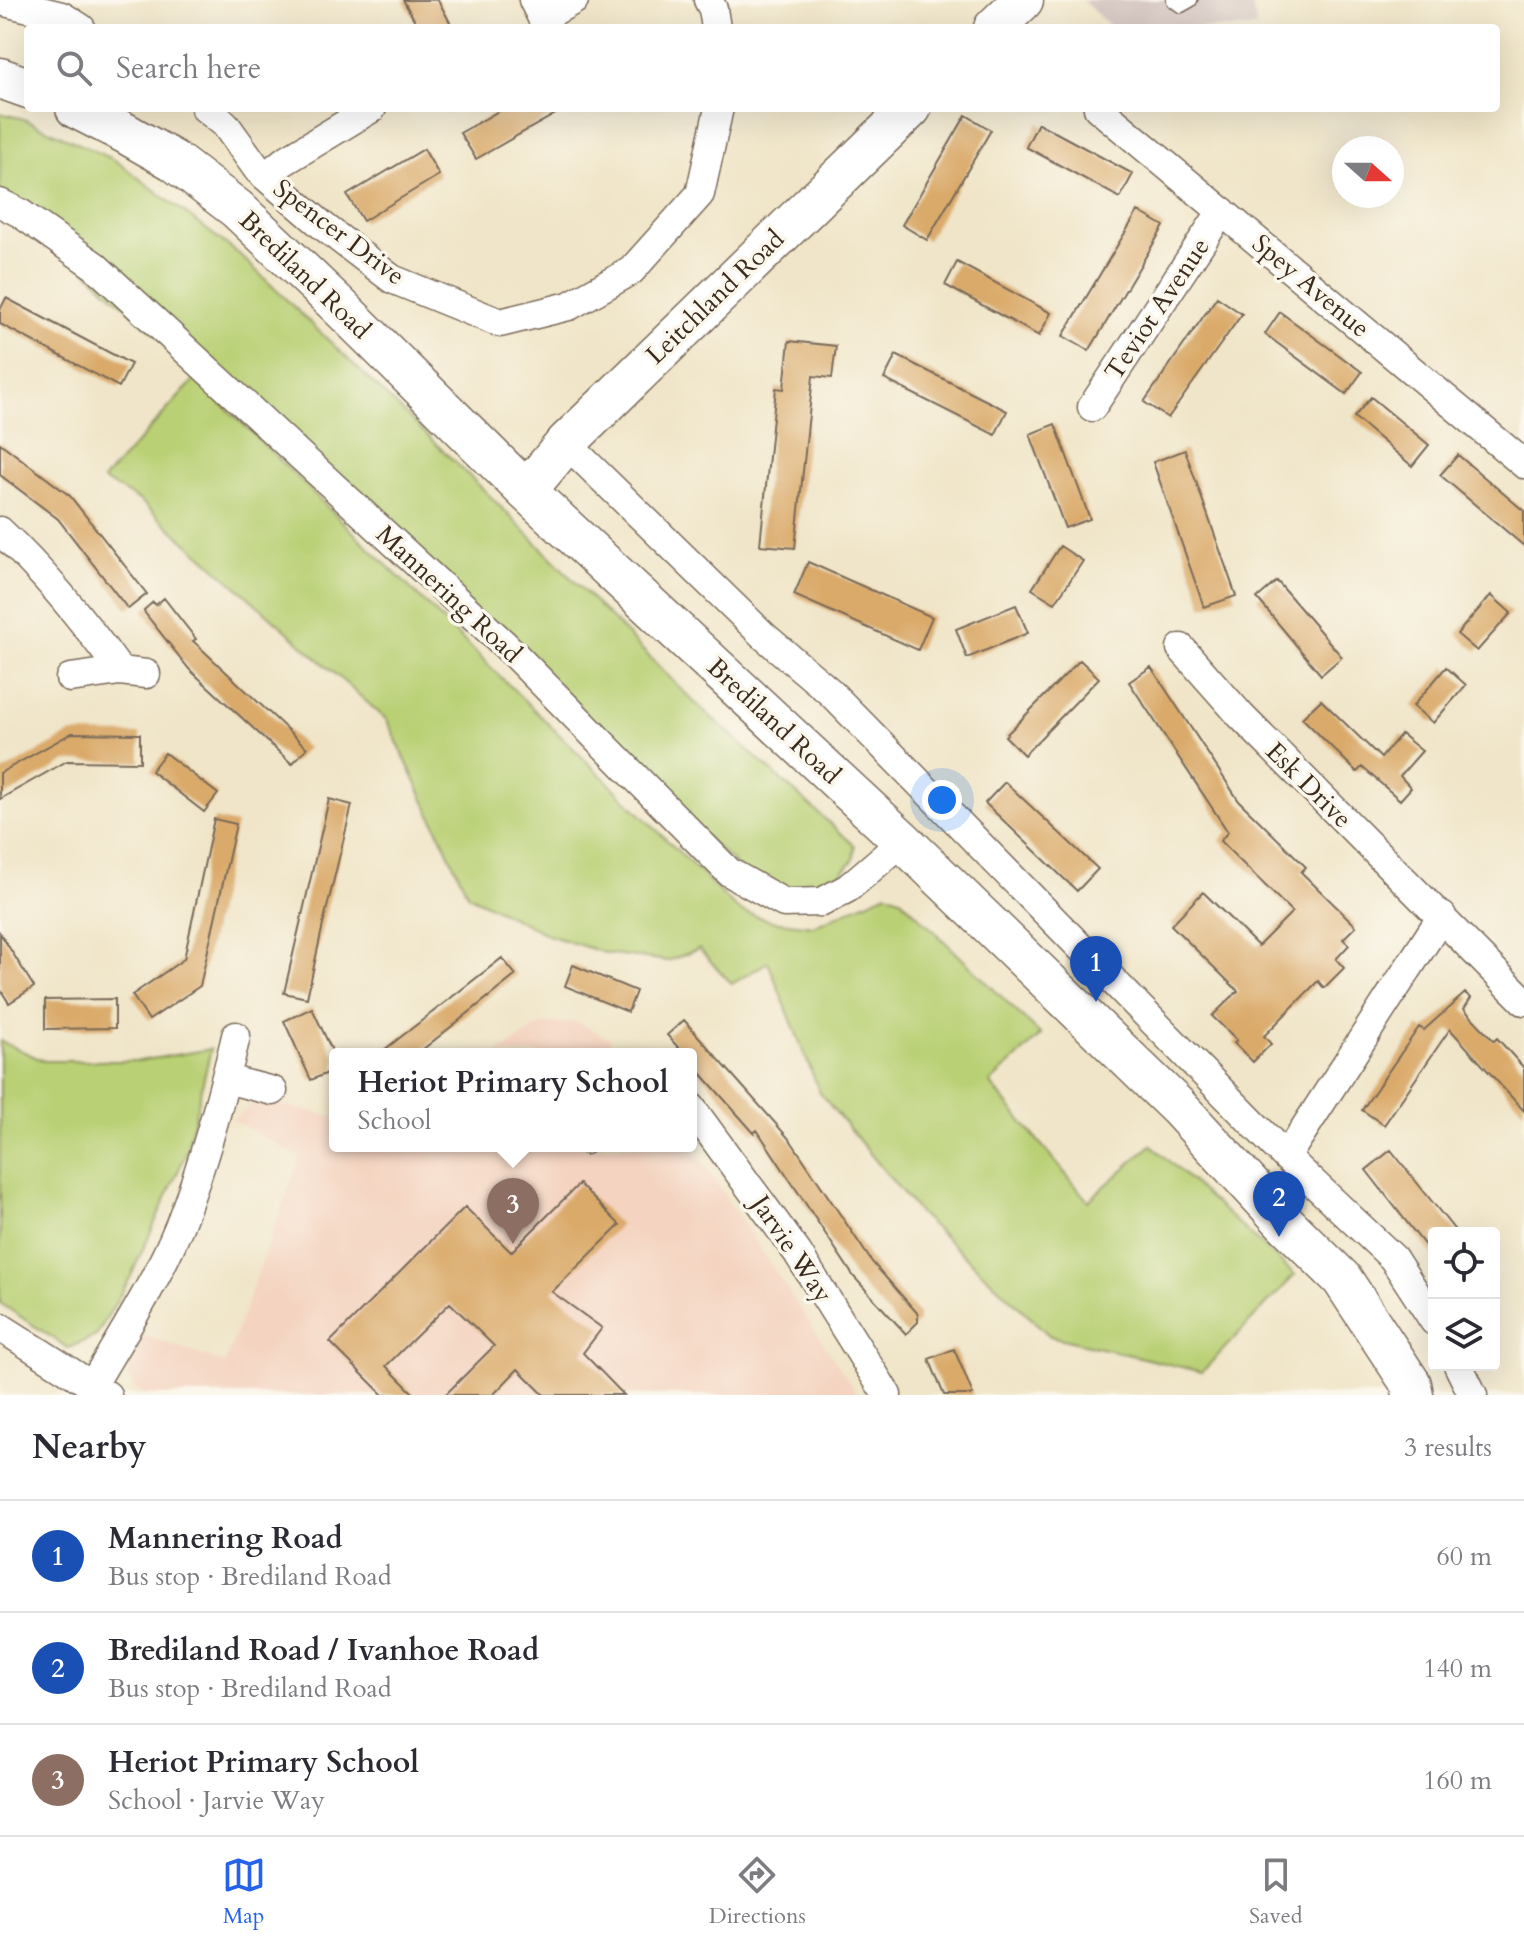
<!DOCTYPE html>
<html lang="en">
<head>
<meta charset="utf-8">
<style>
  body { margin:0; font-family:Cardo,serif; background:#f2f2f3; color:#2b2b33 }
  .controls { position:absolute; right:24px; bottom:24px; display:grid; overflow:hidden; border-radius:8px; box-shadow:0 8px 32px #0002 }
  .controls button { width:72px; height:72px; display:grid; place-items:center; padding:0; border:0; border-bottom:2px solid #e1e1e2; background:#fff; color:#2b2b33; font:40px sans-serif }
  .compass { position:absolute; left:1332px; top:136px; width:72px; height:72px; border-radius:50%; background:#fff; box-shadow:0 8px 32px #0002; rotate:111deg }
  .you { position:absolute; left:942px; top:800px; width:28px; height:28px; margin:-20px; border:6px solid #fff; border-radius:50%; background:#1a73e8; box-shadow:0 0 0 12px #1a73e833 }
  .badge { display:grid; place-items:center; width:52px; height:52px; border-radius:50%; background:#2563eb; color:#fff; font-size:26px; font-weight:700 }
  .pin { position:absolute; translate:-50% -66px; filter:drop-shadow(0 2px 4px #0008) }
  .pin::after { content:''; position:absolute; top:42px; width:28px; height:24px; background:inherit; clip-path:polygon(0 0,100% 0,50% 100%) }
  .popup { position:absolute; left:329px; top:1048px; width:368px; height:104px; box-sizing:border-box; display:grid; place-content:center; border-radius:8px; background:#fff; filter:drop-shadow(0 2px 6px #0005); font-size:26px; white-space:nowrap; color:#7c7c81 }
  .popup b { font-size:30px; color:#2b2b33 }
  .popup::after { content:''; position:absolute; left:50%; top:100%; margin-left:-16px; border:16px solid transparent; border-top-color:#fff }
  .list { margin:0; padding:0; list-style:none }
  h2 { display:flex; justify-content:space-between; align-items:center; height:104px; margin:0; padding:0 32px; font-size:34px }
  h2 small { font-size:26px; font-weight:400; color:#7c7c81 }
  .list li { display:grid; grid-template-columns:52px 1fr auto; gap:24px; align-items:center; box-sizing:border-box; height:112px; padding:0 32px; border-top:2px solid #e1e1e2 }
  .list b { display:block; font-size:30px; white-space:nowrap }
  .list p { margin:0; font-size:26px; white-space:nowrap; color:#7c7c81 }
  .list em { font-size:26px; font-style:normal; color:#7c7c81 }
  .icon { flex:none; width:44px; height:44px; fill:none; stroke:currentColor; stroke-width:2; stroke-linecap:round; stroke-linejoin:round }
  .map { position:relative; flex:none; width:1524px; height:1395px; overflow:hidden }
  .search { position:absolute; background:#fff; box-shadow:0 8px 32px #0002; left:24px; right:24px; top:24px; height:88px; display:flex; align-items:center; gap:20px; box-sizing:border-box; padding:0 28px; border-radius:8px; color:#7c7c81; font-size:30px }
  .sheet { height:440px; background:#fff }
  nav { display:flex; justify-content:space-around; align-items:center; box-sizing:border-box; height:112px; border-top:2px solid #e1e1e2; background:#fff; font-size:22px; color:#7c7c81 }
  nav a { display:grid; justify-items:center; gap:4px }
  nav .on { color:#2563eb }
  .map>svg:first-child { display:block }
  .built { fill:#f4d3c0 }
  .industrial { fill:#d0c0bc }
  .green { fill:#b9d074; stroke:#7a7d49; stroke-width:2 }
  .building { fill:#daaa6a }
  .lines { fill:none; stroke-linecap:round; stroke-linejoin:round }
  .lane-casing { stroke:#7a6b5a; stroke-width:17 }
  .street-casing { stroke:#7a6b5a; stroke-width:31 }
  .secondary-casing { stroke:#7a6b5a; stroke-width:43 }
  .lane { stroke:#fff; stroke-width:14 }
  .street { stroke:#fff; stroke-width:28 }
  .secondary { stroke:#fff; stroke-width:40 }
  .labels { text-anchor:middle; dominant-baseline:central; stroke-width:7; stroke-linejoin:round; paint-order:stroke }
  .street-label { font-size:26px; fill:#3b2a1e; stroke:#fbf7ec }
</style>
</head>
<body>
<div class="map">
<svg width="1524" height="1395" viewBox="0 0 1524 1395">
  <rect width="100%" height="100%" fill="#fbf7ec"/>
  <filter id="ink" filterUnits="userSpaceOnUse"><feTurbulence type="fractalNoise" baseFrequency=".0125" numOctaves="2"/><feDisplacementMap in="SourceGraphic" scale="16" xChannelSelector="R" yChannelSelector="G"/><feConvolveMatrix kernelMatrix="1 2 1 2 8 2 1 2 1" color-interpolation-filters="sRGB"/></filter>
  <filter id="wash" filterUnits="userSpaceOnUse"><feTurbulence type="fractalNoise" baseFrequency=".006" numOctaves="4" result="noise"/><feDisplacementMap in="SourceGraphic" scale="32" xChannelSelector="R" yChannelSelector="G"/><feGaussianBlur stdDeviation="1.8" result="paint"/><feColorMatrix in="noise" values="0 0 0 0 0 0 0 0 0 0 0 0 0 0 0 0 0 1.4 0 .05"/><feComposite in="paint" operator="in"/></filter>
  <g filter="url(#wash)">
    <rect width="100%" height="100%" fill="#f0e5c8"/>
    <!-- built -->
    <path class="built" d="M577,1022l33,17 -1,15h-112l43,-29z
      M253,1104l28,1 54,12v29h356v-1l167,250h-712l-11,-6 -11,-25 12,-31 89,30 75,-206 -68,-37z"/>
    <!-- industrial -->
    <path class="industrial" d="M1082,0h169l6,28h-145z"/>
    <!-- green -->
    <path class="green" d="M0,113l24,6 91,41 124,94 248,239 206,208 162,145 -1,13 -27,30 -37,5 -46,-22 -744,-680z
      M196,378l538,528 9,6 29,9 41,5 74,-33 13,5 141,137 -51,48 98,118 63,-56 144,130 -93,97 -152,-36 -131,-123 -99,-120 -52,-131 -36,22 -33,-35 -31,12 -63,-8 -57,-18 -80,-40 -81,-175 -248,-220 -36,-20z
      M0,1041l44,20h95l72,-12 -26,107 -55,122 -34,58 -28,12 -68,-45z"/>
    <g id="blocks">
      <!-- building -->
      <path class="building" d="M403,0h35l15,28h-34z
        M504,108h62l-90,51 -16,-26z
        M966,115l25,15 -64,110 -25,-15z
        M1038,123l95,51 -13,24 -94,-51z
        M424,149l15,26 -76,46 -16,-26z
        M1138,211l26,15 -75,125 -26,-15z
        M957,262l94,51 -12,23 -94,-51z
        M1217,297l25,17 -74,104 -24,-16z
        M6,298l125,66 -12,23 -119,-63v-14z
        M1280,312l82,60 -16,22 -81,-60z
        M789,341l47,5 -4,32 -19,-2 -18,172 -35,-3 16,-157 8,1z
        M896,355l111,56 -12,24 -111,-56z
        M1371,397l58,48 -17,21 -58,-49z
        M1055,424l35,95 -25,9 -35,-94z
        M0,443l70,53 77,98 -19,15 -70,-90 -58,-44z
        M1185,450l51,146 -32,11 -51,-145z
        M1458,455l66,56v35l-84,-71z
        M1060,546l23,15 -28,42 -23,-14z
        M808,562l124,55 -14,33 -124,-55z
        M1277,581l65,76 -21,18 -64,-77z
        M1491,595l20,18 -34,38 -20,-17z
        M164,598l32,41 -3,2 114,107 -15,16 -103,-95 -44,-56 -1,-3 9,-8 3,3z
        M1016,605l12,28 -61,25 -11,-29z
        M1080,660l19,18 -75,77 -19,-19z
        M1151,667l88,134 67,66 -5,5 55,54 -13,13 6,6 -13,14 8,9 -20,20 -6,-7 -54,55 7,8 -18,18 -19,-19 3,-3 -25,-24 26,-25 -67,-66 32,-33 55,54 34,-34 -72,-71 8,-9 -99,-150z
        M1446,667l20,18 -33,38 -20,-17z
        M1321,700l60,58 20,-24 21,17 -22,25 11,12 -11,12 -38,-33 -5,5 -55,-54z
        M72,733l68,1v28l-73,-1 -67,38v-26z
        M165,753l53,41 -14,18 -53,-41z
        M1005,782l93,87 -21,22 -92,-88z
        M329,799l23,6 -28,115 -17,78 -23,-5z
        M214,819l22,5 -36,162 -51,34 -17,-25 52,-36z
        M0,933l34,54 -25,16 -9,-14z
        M502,958l14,17 -99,79h-38z
        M573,965l63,26 -8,21 -63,-26z
        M1465,993l6,5 -7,11 30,32 3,-3 27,30v43l-74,-82 -66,96 -22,-15 57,-83 5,3z
        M115,999v29l-70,1v-29z
        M312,1008l23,49v13l-24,10 -27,-59z
        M684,1020l107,121 81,121 46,52v8l-12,12 -52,-57 -97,-147 -3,3 -63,-71v-8h-7l-17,-19z
        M1391,1150l66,83h-23v24l-68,-87z
        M579,1184l41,41 -68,67 50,36 -19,25 41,42h-80l-26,-26 -25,26h-48l49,-49 -44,-43 -64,63 29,29h-32l-53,-53 135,-135 46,45z
        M954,1349l9,21 10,25h-29l-15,-36z"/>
    </g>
  </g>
  <g filter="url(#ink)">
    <use href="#blocks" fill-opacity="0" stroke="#7a6b5a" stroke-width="2"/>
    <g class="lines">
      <!-- lane casing -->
      <g class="lane-casing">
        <path id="lane" d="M1174,0l7,5 9,-5
          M586,1147l1,-1"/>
      </g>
      <!-- street casing -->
      <g class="street-casing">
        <path id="street" d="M533,0l9,18 32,-18
          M708,0l5,9 3,19
          M0,1l62,15 19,12
          M205,108l20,16 33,46 65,56 69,53 108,44 69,-17 62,-35 69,-77 19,-86
          M1098,108l426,356
          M266,176l17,-14 89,-54
          M0,203l20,10 75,53 410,379 224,227 55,31 38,-1 26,-14 55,-47
          M1092,407l130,-196
          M566,443l198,193 66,56 456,465 107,101 41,63
          M0,531c45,42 84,90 120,140
          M1181,648l60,68 283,285
          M70,678l50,-7 26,3
          M226,1079l47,12
          M691,1107l106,145 90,143
          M1286,1157l156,-241
          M0,1327l107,68
          M1458,1365l15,30
          M92,1386c31,-53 65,-105 88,-162 23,-60 41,-124 56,-188"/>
      </g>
      <!-- secondary casing -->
      <g class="secondary-casing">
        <path id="secondary" d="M994,28l29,-28
          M0,78l28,10
          M76,108l49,25 49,28 63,48 101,96 188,186 377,350 275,266 106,115 58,57 69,105 2,11
          M526,491l40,-48 345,-335"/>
      </g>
      <!-- lane -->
      <use href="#lane" class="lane"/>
      <!-- street -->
      <use href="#street" class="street"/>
      <!-- secondary -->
      <use href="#secondary" class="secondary"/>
    </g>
  </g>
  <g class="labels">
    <!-- street labels -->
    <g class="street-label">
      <text transform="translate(339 232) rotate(37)">Spencer Drive</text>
      <text transform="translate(305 275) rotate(44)">Brediland Road</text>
      <text transform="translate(1311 286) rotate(40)">Spey Avenue</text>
      <text transform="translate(715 297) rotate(-44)">Leitchland Road</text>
      <text transform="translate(1157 309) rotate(-56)">Teviot Avenue</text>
      <text transform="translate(449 594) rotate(43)">Mannering Road</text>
      <text transform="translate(774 721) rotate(43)">Brediland Road</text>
      <text transform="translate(1309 785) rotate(45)">Esk Drive</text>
      <text transform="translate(792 1249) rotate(56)">Jarvie Way</text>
    </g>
  </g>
</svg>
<div class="controls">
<button><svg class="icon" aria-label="locate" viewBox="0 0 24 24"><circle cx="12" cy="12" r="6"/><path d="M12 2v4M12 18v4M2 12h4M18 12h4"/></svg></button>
<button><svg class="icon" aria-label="layers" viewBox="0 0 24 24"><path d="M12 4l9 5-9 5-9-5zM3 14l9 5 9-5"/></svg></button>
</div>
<svg class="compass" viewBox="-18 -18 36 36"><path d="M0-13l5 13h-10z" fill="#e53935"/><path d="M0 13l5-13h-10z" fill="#7c7c81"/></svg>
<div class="you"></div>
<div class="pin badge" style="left:1096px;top:1002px;background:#1a4fb4">1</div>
<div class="pin badge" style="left:1279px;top:1237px;background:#1a4fb4">2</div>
<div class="pin badge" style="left:513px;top:1244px;background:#8d6e63">3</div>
<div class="popup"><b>Heriot Primary School</b>School</div>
<div class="search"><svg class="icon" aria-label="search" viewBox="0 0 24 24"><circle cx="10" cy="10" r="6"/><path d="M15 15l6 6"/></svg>Search here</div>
</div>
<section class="sheet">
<h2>Nearby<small>3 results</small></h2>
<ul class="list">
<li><span class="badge" style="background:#1a4fb4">1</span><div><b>Mannering Road</b><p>Bus stop · Brediland Road</p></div><em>60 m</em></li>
<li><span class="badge" style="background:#1a4fb4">2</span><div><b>Brediland Road / Ivanhoe Road</b><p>Bus stop · Brediland Road</p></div><em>140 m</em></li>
<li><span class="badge" style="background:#8d6e63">3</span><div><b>Heriot Primary School</b><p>School · Jarvie Way</p></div><em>160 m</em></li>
</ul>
</section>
<nav>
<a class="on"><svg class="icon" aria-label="map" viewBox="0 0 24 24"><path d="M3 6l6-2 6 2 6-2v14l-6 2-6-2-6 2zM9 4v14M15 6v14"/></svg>Map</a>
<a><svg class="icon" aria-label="directions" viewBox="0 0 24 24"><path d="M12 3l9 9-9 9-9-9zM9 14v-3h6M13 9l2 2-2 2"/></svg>Directions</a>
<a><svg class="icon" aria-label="saved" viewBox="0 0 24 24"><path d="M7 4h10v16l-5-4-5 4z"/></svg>Saved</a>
</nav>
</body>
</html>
